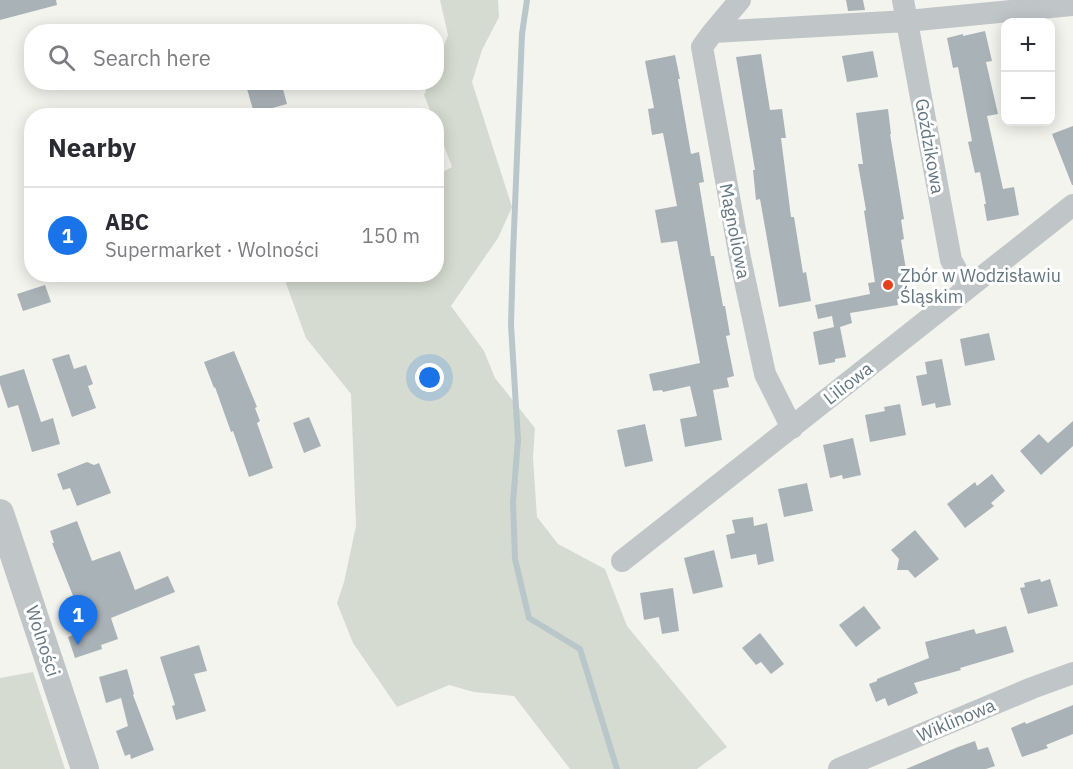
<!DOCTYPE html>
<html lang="en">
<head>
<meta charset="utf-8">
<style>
  body { margin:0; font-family:"IBM Plex Sans",sans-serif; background:#f2f2f3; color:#2b2b33 }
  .controls { position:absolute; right:18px; top:18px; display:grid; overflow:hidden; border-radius:12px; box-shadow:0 3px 15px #0003 }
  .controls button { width:54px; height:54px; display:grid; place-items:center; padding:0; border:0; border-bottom:2px solid #e1e1e2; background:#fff; color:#2b2b33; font:30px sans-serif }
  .you { position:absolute; left:430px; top:378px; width:21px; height:21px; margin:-15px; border:4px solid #fff; border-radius:50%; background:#1a73e8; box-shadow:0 0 0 9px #1a73e833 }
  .badge { display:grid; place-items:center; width:39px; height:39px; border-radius:50%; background:#1a73e8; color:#fff; font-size:20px; font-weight:700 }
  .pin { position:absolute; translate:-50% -50px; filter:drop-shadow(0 2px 3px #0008) }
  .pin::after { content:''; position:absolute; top:32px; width:21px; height:18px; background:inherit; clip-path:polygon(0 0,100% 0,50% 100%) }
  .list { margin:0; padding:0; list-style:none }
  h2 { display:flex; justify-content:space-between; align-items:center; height:78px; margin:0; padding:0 24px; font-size:26px }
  h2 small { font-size:20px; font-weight:400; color:#7c7c81 }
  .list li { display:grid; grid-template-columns:39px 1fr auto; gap:18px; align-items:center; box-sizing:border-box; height:96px; padding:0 24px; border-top:2px solid #e1e1e2 }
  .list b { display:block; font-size:22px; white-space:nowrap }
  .list p { margin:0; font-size:20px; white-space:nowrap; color:#7c7c81 }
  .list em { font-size:20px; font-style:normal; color:#7c7c81 }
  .icon { flex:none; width:33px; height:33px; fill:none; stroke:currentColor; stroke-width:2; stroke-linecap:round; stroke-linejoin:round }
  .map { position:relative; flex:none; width:1073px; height:769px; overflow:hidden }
  .search { position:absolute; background:#fff; box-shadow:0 3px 15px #0003; left:24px; top:24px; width:420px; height:66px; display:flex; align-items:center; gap:15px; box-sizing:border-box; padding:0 21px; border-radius:24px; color:#7c7c81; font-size:22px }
  .panel { position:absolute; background:#fff; box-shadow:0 3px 15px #0003; left:24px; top:108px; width:420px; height:174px; border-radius:24px }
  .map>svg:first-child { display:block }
  .green { fill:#d5dbd0 }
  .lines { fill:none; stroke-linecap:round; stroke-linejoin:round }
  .stream { stroke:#b9c6ca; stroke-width:6 }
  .building { fill:#a9b2b6 }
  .minor { stroke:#c0c5c7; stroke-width:22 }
  .tertiary { stroke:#c0c5c7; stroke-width:28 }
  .poi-dot { fill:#e6411d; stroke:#fff; stroke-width:2 }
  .labels { text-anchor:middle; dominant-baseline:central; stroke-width:6; stroke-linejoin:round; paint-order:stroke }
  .street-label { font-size:18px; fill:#627581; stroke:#fff }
  .poi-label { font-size:18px; fill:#627581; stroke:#fff; text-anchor:start }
</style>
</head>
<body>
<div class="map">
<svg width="1073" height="769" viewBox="0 0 1073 769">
  <rect width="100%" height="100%" fill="#f4f4ef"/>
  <!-- green -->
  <path class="green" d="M440,0h58l1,17 -17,33 -10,32 40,125 -14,31 -47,68 33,45 11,27 40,50 -2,30 4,59 21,27 47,25 22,57 100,121 -30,22h-127l-56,-73 -40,-4 -25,-7 -52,22 -44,-64 -16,-40 7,-21 12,-56 -5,-132 -45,-56 -23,-63 153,-1 1,-99 15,-8 -15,-40 -1,-11 -4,-1 -8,-20 5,-12 7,-1 1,-18 11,-29z
    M33,672l32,97h-65v-91z"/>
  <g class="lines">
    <!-- stream -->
    <path class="stream" d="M527,0l-5,34 -9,220 -2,71 7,115 -5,62 2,57 14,59 51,31 37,120"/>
  </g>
  <!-- building -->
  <path class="building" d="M0,0h56l1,5 -57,15z
    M846,0h17l2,10 -17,1z
    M985,31l7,30 -6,1 12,52 -11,2 16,73 11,-2 5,28 -32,6 -3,-17h2l-6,-32 -5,1 -7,-31 4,-1 -14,-74 -5,1 -6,-30 16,-4v2z
    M873,51l5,26 -31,5 -5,-26z
    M761,54l9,56 12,-1 4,29h-5l10,79h3l9,56 3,-1 5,29 -32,6 -19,-108 -4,1 -3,-30h2l-19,-113z
    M675,55l5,24h-2l13,75 8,-2 5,30 -5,1 12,73h3l9,50h2l5,29 -4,1 8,40 -7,2 2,9 -16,3 9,50 -37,7 -5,-28 17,-3 -7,-30 -27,6 -1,-2 -9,1 -4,-17 51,-11 -23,-122 -16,2 -6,-33 22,-4 -14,-73 -11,2 -4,-26 6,-1 -9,-47z
    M245,82h36l6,22 -33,9z
    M888,109l3,25h-1l14,85 -3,1 3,19 -3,1 8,47 -3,1 2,9 -11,2 1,6 -48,8 2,10 -12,4 6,30 -11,2v3l-16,3 -6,-33 21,-5 -2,-11 -14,3 -3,-14 55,-11 -2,-11 7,-1 -11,-71 2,-1 -8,-46h5l-7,-51z
    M1073,126v59h-1l-20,-51z
    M45,285l6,17 -28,9 -6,-17z
    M989,333l6,27 -30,6 -5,-27z
    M234,351l23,56 -2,1 5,13 -3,2 16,45 -24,9 -16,-46 -2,1 -16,-45 -1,1 -10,-26z
    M69,354l5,15 12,-4 7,19 -5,2 8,22 -24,9 -20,-58z
    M942,359l9,46 -15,3 -1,-5 -13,3 -6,-30 11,-2 -2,-12z
    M24,369l17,53 12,-4 7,26 -28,8 -14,-47 -10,3 -8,-24v-8z
    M900,404l6,31 -36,7 -5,-27 20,-4 -1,-4z
    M309,417l12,29 -17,7 -11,-30z
    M1073,421v25l-32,29 -21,-24 19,-17 9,9z
    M645,424l8,37 -28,6 -8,-37z
    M853,438l8,37 -18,4 -1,-4 -12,3 -7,-33z
    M87,462l7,3 5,-2 12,30 -34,13 -7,-18 -7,2 -6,-16z
    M992,474l13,17 -14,12 3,3 -29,22 -18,-24 28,-22 2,4z
    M807,483l6,28 -29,6 -6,-28z
    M753,517l1,9 13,-3 7,38 -16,4 -2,-11 -25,5 -5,-24 9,-2 -3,-13z
    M77,521l15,40 28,-10 15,39 33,-14 7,16 -64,26 7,21 -17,6 1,4 -27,9 -7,-21 15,-5 -3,-10 3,-1 -31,-78h2l-4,-12z
    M915,530l24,29 -24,19 -7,-8h-11l2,-11 -8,-9z
    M714,550l9,37 -30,7 -9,-36z
    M1040,579l1,3 9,-3 8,27 -30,8 -8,-26 5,-1 -1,-4z
    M673,588l6,43 -17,3 -3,-17 -15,3 -4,-27z
    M864,606l17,22 -25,19 -17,-22z
    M1006,626l8,26 -54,16 1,2 -47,13 4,10 -30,13 -3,-8 -9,4 -7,-18 8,-3v-2l52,-21 -4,-16 49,-13 2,5z
    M760,633l24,31 -13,10 -10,-12 -5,3 -14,-17z
    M199,645l8,26 -13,3 12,37 -30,9 -4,-14 3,-1 -15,-48z
    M127,669l7,25 -1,1 21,55 -23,9 -1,-5 -5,2 -9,-25 12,-5 -7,-28 -15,5 -7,-26z
    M1073,705v29l-27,11 2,3 -26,9 -11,-29 14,-6 1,2z
    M975,741l3,9 10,-3 7,19 -9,3h-80l52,-22z"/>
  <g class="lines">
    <!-- minor -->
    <path class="minor" d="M740,0l-27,32 -11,15 38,211 25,116 27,54
      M903,0l48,260 16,29
      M713,32l194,-11 166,-16
      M622,561l451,-356
      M839,769l193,-81 41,-15"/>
    <!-- tertiary -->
    <path class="tertiary" d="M0,513l85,256"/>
  </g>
  <!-- markers -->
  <circle class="poi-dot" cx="888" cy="285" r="6"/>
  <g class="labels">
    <!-- street labels -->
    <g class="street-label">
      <text transform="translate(930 146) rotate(80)">Goździkowa</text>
      <text transform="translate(735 231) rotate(79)">Magnoliowa</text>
      <text transform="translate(848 383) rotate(-38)">Liliowa</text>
      <text transform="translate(43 641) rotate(72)">Wolności</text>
      <text transform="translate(956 720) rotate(-23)">Wiklinowa</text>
    </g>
    <!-- poi labels -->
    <g class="poi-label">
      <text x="900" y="275">Zbór w Wodzisławiu<tspan x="900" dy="21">Śląskim</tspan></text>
    </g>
  </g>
</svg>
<div class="controls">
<button>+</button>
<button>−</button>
</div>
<div class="you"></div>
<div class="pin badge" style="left:78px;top:645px">1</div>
<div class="search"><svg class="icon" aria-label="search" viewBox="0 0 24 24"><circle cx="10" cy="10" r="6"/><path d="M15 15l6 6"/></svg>Search here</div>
<section class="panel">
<h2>Nearby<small></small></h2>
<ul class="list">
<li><span class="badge">1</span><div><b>ABC</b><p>Supermarket · Wolności</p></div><em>150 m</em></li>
</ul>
</section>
</div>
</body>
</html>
